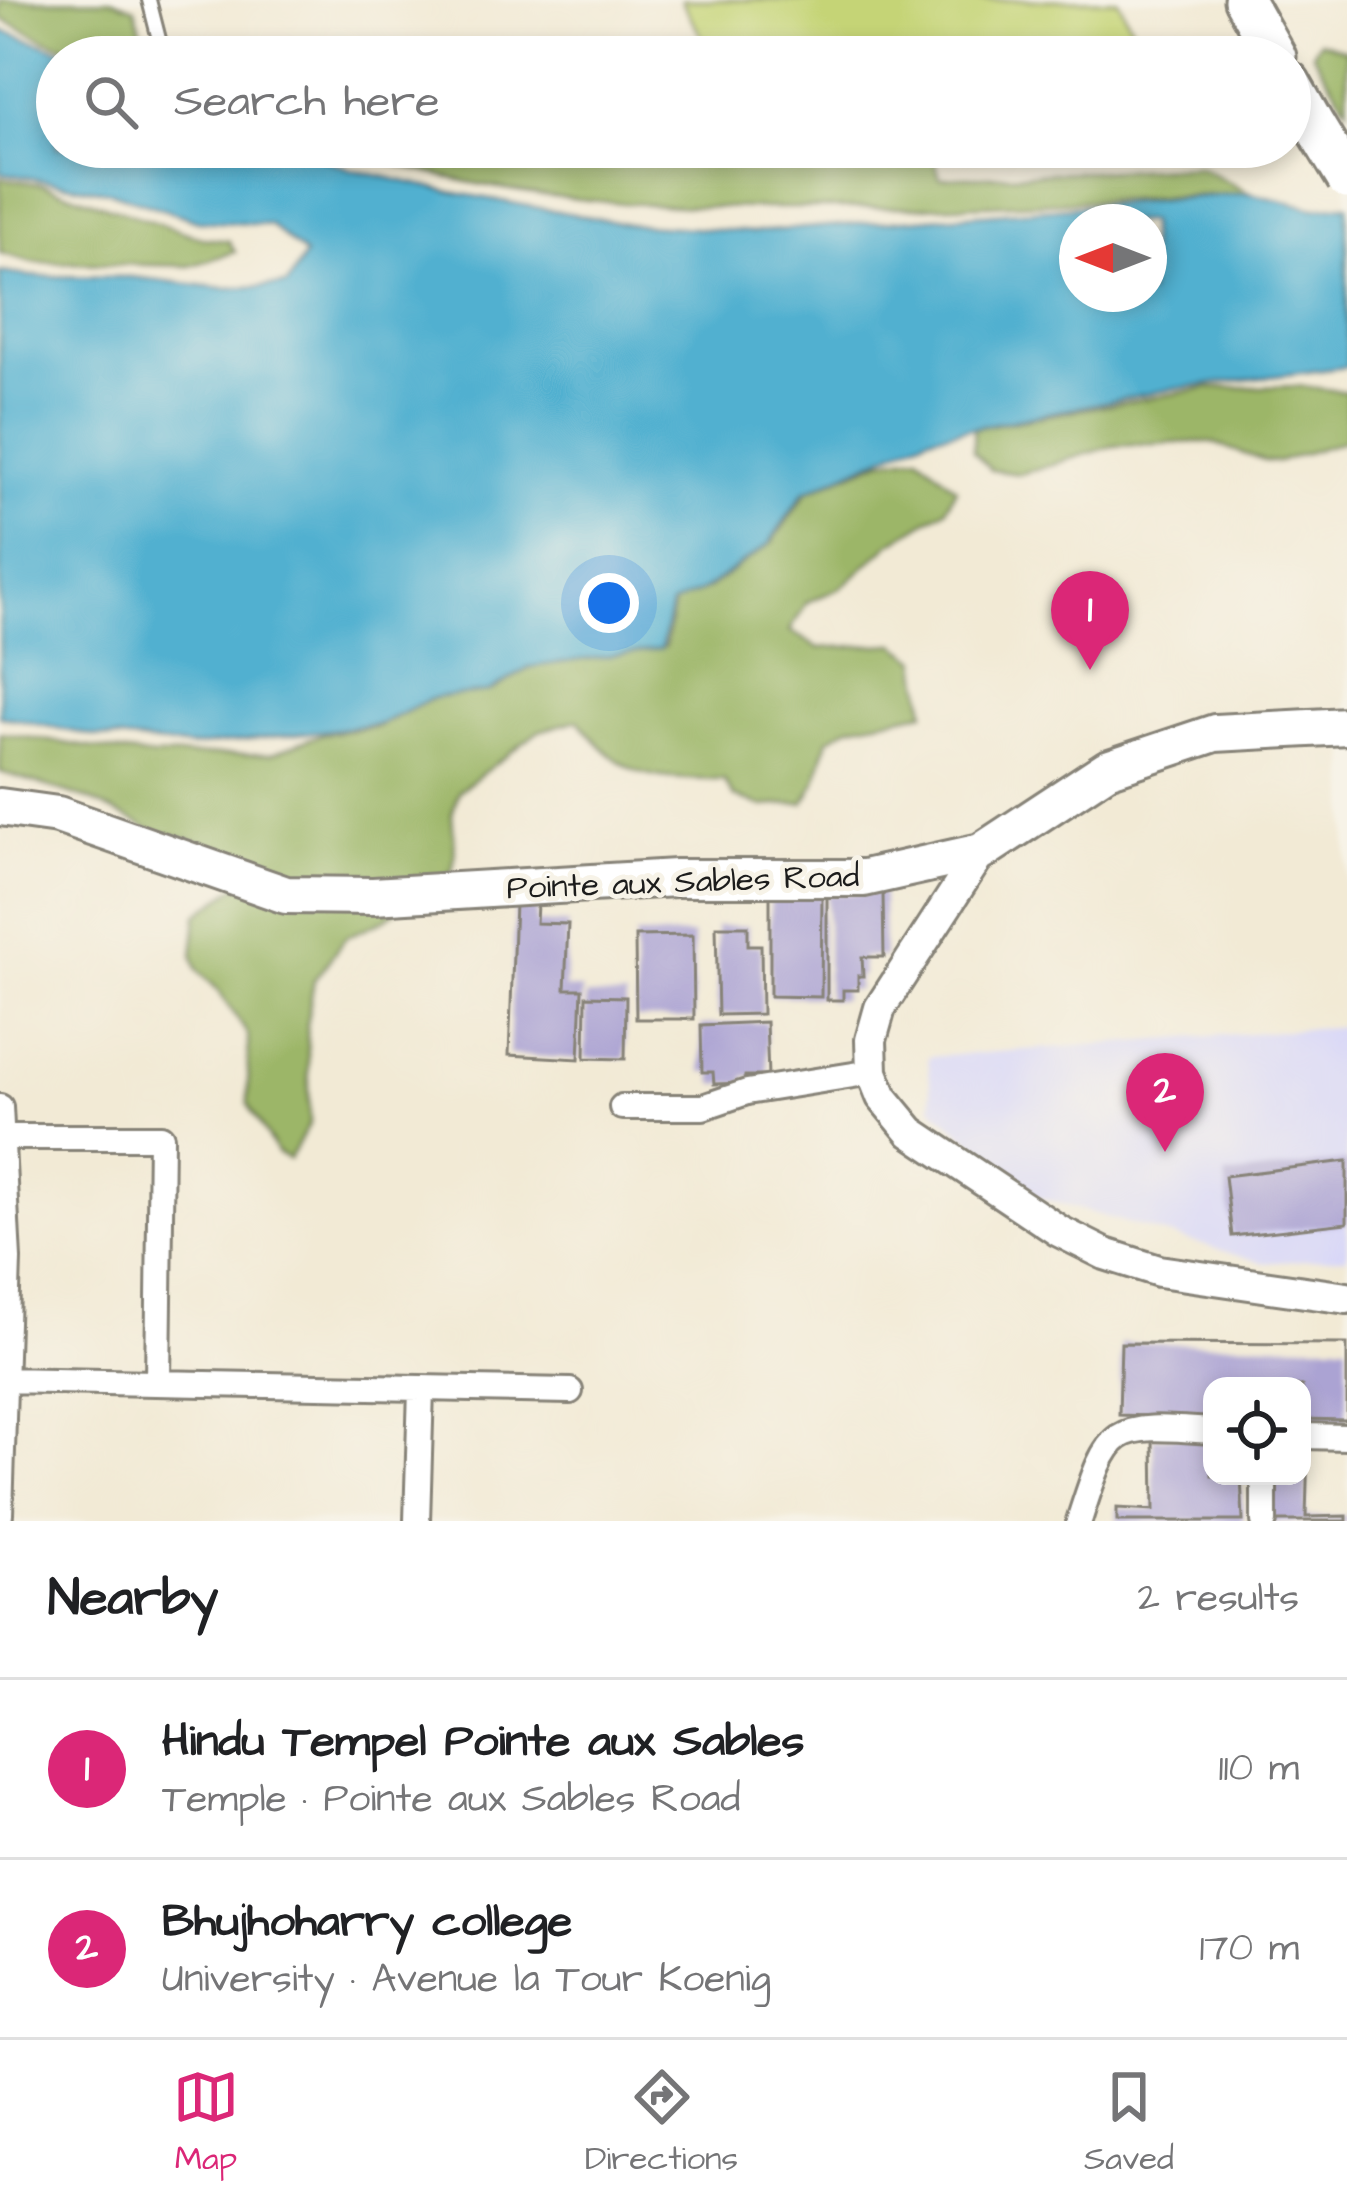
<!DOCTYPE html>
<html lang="en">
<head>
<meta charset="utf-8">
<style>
  body { margin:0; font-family:"Architects Daughter",sans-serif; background:#f6f6f6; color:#202124 }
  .controls { position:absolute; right:36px; bottom:36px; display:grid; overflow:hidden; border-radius:24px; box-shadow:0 6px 18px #0003 }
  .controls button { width:108px; height:108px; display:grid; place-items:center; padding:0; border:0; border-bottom:3px solid #e0e0e0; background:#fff; color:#202124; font:60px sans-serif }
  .compass { position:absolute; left:1059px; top:204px; width:108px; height:108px; border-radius:50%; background:#fff; box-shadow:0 6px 18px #0003; rotate:270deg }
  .you { position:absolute; left:609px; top:603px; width:42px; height:42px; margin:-30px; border:9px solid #fff; border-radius:50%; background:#1a73e8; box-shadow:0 0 0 18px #1a73e833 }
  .badge { display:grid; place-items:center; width:78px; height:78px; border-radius:50%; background:#db2777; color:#fff; font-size:39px; font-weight:700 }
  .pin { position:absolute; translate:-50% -99px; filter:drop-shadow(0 3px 6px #0008) }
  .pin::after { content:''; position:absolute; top:63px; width:42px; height:36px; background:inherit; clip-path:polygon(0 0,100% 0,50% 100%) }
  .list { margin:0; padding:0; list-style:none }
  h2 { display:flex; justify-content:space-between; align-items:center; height:156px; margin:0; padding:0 48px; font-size:51px }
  h2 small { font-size:39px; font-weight:400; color:#757577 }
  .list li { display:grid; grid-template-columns:78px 1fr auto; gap:36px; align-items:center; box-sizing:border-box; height:180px; padding:0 48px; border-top:3px solid #e0e0e0 }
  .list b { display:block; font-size:45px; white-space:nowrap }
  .list p { margin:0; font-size:39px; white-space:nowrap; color:#757577 }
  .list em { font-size:39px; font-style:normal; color:#757577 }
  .icon { flex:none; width:66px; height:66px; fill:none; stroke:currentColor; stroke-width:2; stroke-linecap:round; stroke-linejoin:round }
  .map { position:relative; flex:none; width:1347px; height:1521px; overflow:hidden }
  .search { position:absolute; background:#fff; box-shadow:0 6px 18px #0003; left:36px; right:36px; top:36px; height:132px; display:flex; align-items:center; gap:30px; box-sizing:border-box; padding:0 42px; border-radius:66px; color:#757577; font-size:45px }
  .sheet { height:516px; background:#fff }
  nav { display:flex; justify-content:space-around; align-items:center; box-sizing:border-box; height:168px; border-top:3px solid #e0e0e0; background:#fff; font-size:33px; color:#757577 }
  nav a { display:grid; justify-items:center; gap:6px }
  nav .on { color:#db2777 }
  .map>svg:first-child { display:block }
  .built { fill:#d8d7f8 }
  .green { fill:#c5d476; stroke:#707849; stroke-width:3 }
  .forest { fill:#9cb667; stroke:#5c6942; stroke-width:3 }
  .water { fill:#51b0d0; stroke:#366676; stroke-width:3; fill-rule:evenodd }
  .building { fill:#aba3d3 }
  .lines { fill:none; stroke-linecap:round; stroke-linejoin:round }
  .service-casing { stroke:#878378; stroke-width:18 }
  .minor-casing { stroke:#878378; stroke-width:30 }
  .tertiary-casing { stroke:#878378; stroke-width:36 }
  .secondary-casing { stroke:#878378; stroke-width:42 }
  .primary-casing { stroke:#878378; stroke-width:45 }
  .service { stroke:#fff; stroke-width:12 }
  .minor { stroke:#fff; stroke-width:24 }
  .tertiary { stroke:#fff; stroke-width:30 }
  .secondary { stroke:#fff; stroke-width:36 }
  .primary { stroke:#fff; stroke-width:39 }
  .primary-bridge-casing { stroke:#878378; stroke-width:45; stroke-linecap:butt }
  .primary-bridge { stroke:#fff; stroke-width:39 }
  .labels { text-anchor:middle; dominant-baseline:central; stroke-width:10; stroke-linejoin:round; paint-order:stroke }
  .street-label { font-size:33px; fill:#1c1c1c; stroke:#f7f3e8 }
</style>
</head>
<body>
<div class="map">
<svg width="1347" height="1521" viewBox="0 0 1347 1521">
  <rect width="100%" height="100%" fill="#f7f3e8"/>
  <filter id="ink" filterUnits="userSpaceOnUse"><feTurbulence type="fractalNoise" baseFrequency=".00833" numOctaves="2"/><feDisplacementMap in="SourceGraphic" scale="24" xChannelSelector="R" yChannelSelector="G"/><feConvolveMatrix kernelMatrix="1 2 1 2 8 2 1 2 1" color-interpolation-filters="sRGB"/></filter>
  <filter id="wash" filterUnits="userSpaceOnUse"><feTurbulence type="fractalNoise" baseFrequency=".004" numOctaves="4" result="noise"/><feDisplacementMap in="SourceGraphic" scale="48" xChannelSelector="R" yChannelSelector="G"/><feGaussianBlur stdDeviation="2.7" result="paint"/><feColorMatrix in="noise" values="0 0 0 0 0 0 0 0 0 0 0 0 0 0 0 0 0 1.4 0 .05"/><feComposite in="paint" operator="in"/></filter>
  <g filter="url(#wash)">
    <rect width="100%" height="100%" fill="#f2ead5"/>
    <!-- built -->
    <path class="built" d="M1347,1026v231l-82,6 -231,-67 -102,-89 -4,-50z"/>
    <!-- green -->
    <path class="green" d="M681,0h437l20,39 -77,18h-348z"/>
    <!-- forest -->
    <path class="forest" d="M0,0h111l24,8 13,46 15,3h-63l-54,-17 -46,-22z
      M1319,41l28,9v58l-35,-55z
      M345,147h586l9,31 259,-12 50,27c-146,8 -291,15 -437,15 -163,1 -313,-5 -467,-61z
      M0,178l44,7 158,53 27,3 6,11 -45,14 -157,-4 -33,-9z
      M1302,386l45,6v48l-69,22 -14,-1 -53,-19h-15l-83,4 -93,28 -29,-4 -18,-19 1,-23 234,-40z
      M919,455l37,33 -10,21 -55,34 -50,45 -34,14 -17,29 29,17 77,-4 22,16 7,52 -75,14 -22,13 -13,45 -11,19 -41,3 -29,-9 -10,-17c-75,-2 -97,2 -146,-60l-39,11 -80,60 -7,23 3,42 -3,15 -70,50 -36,16 -32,43 -7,41 3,102 -21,36 -12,-6 -29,-49v-69l-30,-45 -21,-21 -4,-13 4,-41 43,-31 -3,-29 -18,-8 -64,-16 -68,-32 -87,-27v-39l146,23 125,-2 51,-20 55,-7 61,-31 55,-6 40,-24 132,-19 9,-44 35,-15 63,-45 36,-52 74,-31z"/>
    <!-- water -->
    <path class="water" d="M0,30l82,27h-25v90h234l60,22 101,23 177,32 125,8 495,-39 66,15 32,-3v162l-174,22 -244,47 -125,56 -36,53 -63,44 -34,16 -10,44 -131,18 -42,25 -55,6 -53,26 -189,23 -98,-11 -93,-20v-444l30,4 102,1 92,11 63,-3 18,-30 -35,-30 -72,-4 -87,-29 -111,-19zM1077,222h72v72h-72z"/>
    <g id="blocks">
      <!-- building -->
      <path class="building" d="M883,893l1,64h-22l1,19h-5v14h-15v10h-16v-106z
        M770,894l52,1 -1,102 -51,-1z
        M515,904h22l-1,19 32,1 -3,65h17l-3,70 -70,-4z
        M716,926h32v19h13l1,69 -44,1z
        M693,935l1,84h-58l-1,-83z
        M586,996l40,1 -1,62 -40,-1z
        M766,1022l2,54h-23l-1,7 -30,1 -1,-12h-11l-1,-47z
        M1347,1161v62l-115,13 -7,-60z
        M1121,1343l226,1v76l-45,-1v-33h-90v32l-93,-3z
        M1212,1433v43h29l2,45h-126v-13l37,2 -1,-72z
        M1302,1448h6l-2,69 41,-1v5h-81v-45h36z"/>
    </g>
  </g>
  <g filter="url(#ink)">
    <use href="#blocks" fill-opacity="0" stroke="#878378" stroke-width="3"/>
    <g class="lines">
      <!-- service casing -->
      <g class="service-casing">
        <path id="service" d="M149,0l12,47 193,10"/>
      </g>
      <!-- minor casing -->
      <g class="minor-casing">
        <path id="minor" d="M0,1107l8,152 -8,255
          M622,1107h81l44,-15 125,-20
          M1,1137h160l-3,245
          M3,1380l567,11
          M1302,1436l45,1
          M417,1521l4,-132
          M1079,1521c31,-98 32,-97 133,-90
          M1264,1521v-45"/>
      </g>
      <!-- tertiary casing -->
      <g class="tertiary-casing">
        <path id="tertiary" d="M981,852l-101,156 -9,32 1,32 10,25 29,35 148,99 46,23 54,17 188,27"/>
      </g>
      <!-- secondary casing -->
      <g class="secondary-casing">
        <path id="secondary" d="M0,807l58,8 228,80 87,1 303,-18h188l117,-26 126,-83 108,-36 132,-7"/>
      </g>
      <!-- primary casing -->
      <g class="primary-casing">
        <path id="primary" d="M1244,0l32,57
          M1290,82l26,46"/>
      </g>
      <!-- service -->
      <use href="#service" class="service"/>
      <!-- minor -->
      <use href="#minor" class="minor"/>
      <!-- tertiary -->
      <use href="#tertiary" class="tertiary"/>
      <!-- secondary -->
      <use href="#secondary" class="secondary"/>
      <!-- primary -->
      <use href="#primary" class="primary"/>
      <!-- primary-bridge casing -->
      <g class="primary-bridge-casing">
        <path id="primary-bridge" d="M1316,128l31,51"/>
      </g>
      <!-- primary-bridge -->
      <use href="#primary-bridge" class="primary-bridge"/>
    </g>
  </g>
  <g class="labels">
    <!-- street labels -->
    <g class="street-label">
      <text transform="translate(683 882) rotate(-2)">Pointe aux Sables Road</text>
    </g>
  </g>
</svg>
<div class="controls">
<button><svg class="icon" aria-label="locate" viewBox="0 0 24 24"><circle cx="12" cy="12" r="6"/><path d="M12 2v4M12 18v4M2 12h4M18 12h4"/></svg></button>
</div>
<svg class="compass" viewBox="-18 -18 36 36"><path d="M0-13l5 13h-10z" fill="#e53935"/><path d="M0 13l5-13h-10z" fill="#757577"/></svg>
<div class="you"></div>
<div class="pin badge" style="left:1090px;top:670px">1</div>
<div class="pin badge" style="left:1165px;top:1152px">2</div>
<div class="search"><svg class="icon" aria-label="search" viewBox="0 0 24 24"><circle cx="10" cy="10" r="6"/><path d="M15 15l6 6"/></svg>Search here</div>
</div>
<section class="sheet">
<h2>Nearby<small>2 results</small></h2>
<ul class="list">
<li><span class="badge">1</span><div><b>Hindu Tempel Pointe aux Sables</b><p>Temple · Pointe aux Sables Road</p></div><em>110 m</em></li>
<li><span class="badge">2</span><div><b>Bhujhoharry college</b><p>University · Avenue la Tour Koenig</p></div><em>170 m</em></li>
</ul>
</section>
<nav>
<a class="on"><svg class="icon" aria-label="map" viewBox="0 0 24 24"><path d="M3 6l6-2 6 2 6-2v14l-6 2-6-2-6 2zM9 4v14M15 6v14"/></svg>Map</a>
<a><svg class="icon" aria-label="directions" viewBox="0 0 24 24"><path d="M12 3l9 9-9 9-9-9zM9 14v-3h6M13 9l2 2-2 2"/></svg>Directions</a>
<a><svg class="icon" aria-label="saved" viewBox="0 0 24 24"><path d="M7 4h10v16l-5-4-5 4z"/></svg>Saved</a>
</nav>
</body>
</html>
